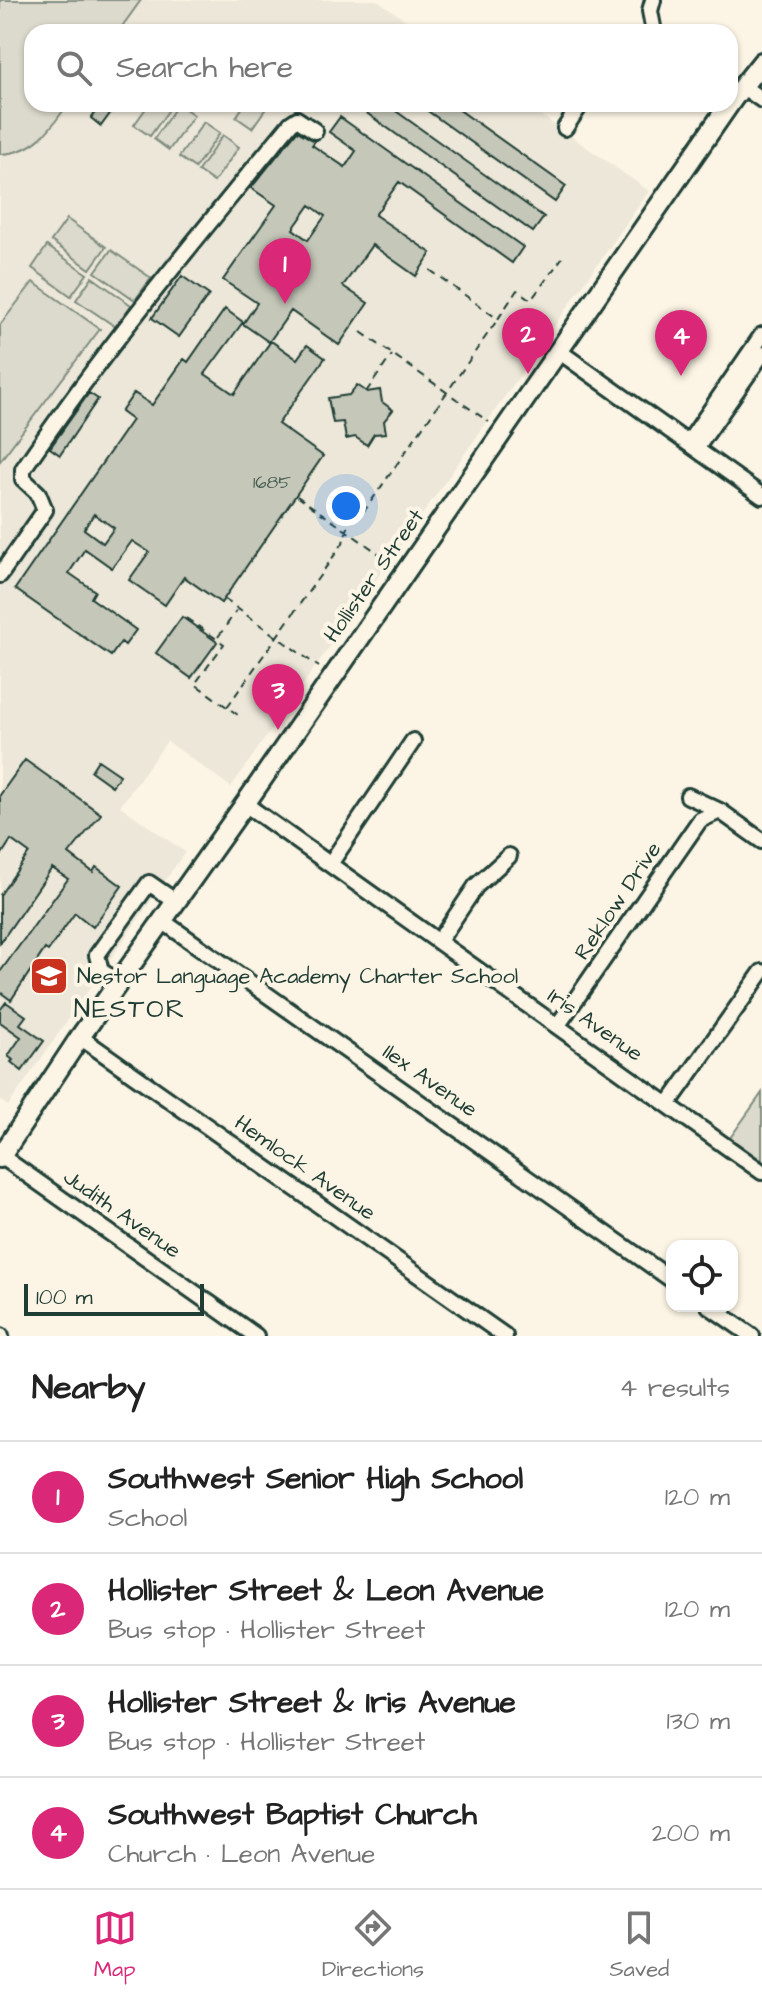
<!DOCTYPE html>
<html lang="en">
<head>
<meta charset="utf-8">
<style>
  body { margin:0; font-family:"Architects Daughter",sans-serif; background:#f6f6f6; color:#222 }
  .controls { position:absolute; right:24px; bottom:24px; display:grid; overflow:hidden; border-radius:16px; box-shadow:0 2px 6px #0004 }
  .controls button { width:72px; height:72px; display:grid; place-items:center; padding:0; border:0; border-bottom:2px solid #e0e0e0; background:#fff; color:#222; font:40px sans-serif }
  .scale { position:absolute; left:24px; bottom:20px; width:180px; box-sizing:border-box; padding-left:8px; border:4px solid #1f3d34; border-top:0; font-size:22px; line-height:28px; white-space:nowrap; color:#1f3d34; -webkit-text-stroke:6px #fcf5e5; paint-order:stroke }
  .you { position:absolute; left:346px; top:506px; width:28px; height:28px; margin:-20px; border:6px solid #fff; border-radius:50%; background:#1a73e8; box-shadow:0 0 0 12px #1a73e833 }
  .badge { display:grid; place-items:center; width:52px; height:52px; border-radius:50%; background:#db2777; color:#fff; font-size:26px; font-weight:700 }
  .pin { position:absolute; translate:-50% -66px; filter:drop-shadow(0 2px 4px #0008) }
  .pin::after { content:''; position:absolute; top:42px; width:28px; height:24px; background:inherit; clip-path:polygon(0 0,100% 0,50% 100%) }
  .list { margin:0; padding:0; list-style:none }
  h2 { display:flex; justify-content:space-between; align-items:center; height:104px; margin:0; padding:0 32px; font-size:34px }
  h2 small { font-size:26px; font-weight:400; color:#767676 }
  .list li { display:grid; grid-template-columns:52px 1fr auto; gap:24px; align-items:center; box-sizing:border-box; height:112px; padding:0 32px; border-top:2px solid #e0e0e0 }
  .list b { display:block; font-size:30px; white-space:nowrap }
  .list p { margin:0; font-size:26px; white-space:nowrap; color:#767676 }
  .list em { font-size:26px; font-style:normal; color:#767676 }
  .icon { flex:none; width:44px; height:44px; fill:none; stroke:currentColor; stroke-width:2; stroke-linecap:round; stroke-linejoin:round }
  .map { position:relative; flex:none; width:762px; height:1336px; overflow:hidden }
  .search { position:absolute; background:#fff; box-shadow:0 2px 6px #0004; left:24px; right:24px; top:24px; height:88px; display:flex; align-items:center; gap:20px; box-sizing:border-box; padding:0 28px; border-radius:24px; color:#767676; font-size:30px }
  .sheet { height:552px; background:#fff }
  nav { display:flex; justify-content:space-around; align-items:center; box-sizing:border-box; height:112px; border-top:2px solid #e0e0e0; background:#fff; font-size:22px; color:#767676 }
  nav a { display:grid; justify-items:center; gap:4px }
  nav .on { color:#db2777 }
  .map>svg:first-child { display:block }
  .built { fill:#ece7d8 }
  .green { fill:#dcdacc; stroke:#7e8c80; stroke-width:2 }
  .building { fill:#c5c7b9; stroke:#1f3d34; stroke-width:2; fill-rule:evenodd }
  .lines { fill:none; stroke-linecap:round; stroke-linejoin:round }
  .minor-casing { stroke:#1f3d34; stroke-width:20 }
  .major-casing { stroke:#1f3d34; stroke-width:24 }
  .path { stroke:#1f3d34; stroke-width:2; stroke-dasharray:8 6; stroke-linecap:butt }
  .minor { stroke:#fcf5e5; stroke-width:14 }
  .major { stroke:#fcf5e5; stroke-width:18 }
  .labels { text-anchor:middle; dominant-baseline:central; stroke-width:8; stroke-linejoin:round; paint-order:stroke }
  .number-label { font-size:18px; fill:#486055 }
  .street-label { font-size:22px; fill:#1f3d34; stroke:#fcf5e5 }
  .poi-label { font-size:22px; fill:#1f3d34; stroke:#fcf5e5; text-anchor:start }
  .quarter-label { font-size:26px; letter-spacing:2px; fill:#1f3d34; stroke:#fcf5e5 }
</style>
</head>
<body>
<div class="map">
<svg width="762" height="1336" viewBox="0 0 762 1336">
  <rect width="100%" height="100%" fill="#fcf5e5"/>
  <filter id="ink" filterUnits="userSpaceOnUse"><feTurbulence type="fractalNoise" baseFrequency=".0125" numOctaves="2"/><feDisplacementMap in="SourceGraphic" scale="16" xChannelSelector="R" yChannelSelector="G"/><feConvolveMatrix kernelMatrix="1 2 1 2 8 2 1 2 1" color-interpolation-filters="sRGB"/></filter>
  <g filter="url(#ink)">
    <!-- built -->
    <path class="built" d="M0,0h377l45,32h-390v72h493l124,87 -418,596 -64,-46 -47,65 65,46 -177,254 -8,-6z"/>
    <!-- green -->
    <path class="green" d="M0,0h141l-23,32h-86v72h36c-18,26 -34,49 -68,50z
      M149,104h24l-23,32 -16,-11z
      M178,104l16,11 -25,35 -15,-11z
      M245,104h24l-17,24 -16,-11z
      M204,122l16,11 -25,35 -16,-11z
      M223,135l16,12 -25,35 -16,-11z
      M67,219l39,28 -16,22 -39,-28z
      M47,246l40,28 -16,22 -39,-28z
      M111,250l40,28 -16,22 -40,-28z
      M92,277l39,28 -15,22 -40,-27z
      M33,282l67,47 -100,132v-136z
      M762,1093v68l-32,-23z"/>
    <!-- building -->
    <path class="building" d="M101,104h16l-16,22 -10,-8z
      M354,104h32l158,113 -11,15z
      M418,104h33l115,82 -11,16z
      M340,117l183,130 -11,16 -113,-81 -24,33 56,38 -15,23 -44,-31 -29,41 25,17 -29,42 -48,-34 -22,31 -26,-18 14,-21 -34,-23 53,-75 -25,-17 46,-57 18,10 -3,4 33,22 11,-16 -27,-19zM310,205l15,11 -17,24 -15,-11z
      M182,276l27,19 -30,42 -27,-19z
      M225,309l18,13 -38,52 29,20 37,-53 26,18 10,-14 18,13 -47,66 45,32 -102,147 -37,-26 -19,28 -36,-25 20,-28 -17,-11 -20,27 -27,-19 -16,24 26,18 -4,7 45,32 -11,15 -4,-3 -10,14 -96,-67 117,-169 -11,-8 13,-19 18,12 32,-46 4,3zM94,514l20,14 -11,15 -19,-14z
      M357,385l10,7 13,-2 2,12 11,8 -9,11 2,12 -12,1 -7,11 -12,-8 -9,2 -3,-17 -10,1 -5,-25 21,-3z
      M89,393l9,6 -38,56 -10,-7z
      M182,617l35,25 -26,36 -35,-25z
      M25,760l76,54 -32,40 24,18 3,-5 26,19 -29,41 -18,-14 -27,38 -3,-2 -34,51 -11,-8v-20l68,-93 -16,-11 -52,75v-48l29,-42 -18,-13 -11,17v-62z
      M98,760l22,15 -8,11 -21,-15z
      M6,1002l20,14 -6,8 24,17 -22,30 -11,-9 2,-2 -5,-4 13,-19 -21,-15v-12z"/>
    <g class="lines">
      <!-- minor casing -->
      <g class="minor-casing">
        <path id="minor" d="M653,0l-3,11 4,21
          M742,86l20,14
          M565,128l16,-24
          M560,352l202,144
          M688,443l74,-108
          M696,449l66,-95
          M0,575l45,-65 -7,-17 -15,-14v-10c82,-121 175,-233 268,-346l6,-4 18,12
          M688,796l32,15 42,30
          M245,804l517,368
          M330,864l83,-123
          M161,920l511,360
          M439,941l37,-55 33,-30
          M118,982l-17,-11 -4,-16 52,-72 26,18
          M558,1025l142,-205 20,-9
          M80,1037l425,299
          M669,1103l93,-131
          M1,1156l255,180
          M709,1306l43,30
          M0,1336h1"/>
      </g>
      <!-- major casing -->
      <g class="major-casing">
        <path id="major" d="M0,1158l80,-121 165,-233 490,-708 27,-34"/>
      </g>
      <!-- path -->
      <path class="path" d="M430,270l68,49 19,-29 14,10 31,-42
        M361,332l128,90
        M366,392l26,-37
        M297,496l94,66
        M224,599l95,68
        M186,618l38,26 -29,40 43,31
        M218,637l19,-27
        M227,707l116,-164c3,-15 9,-25 22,-33l133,-191"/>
      <!-- minor -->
      <use href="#minor" class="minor"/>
      <!-- major -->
      <use href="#major" class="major"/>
    </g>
  </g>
  <!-- icons -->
  <defs>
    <g id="school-square" transform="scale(2)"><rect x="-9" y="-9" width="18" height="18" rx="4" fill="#c8321e" stroke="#fcf5e5"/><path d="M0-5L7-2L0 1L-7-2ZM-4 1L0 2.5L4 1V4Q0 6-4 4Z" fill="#fff"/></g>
  </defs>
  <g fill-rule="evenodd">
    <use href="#school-square" x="49" y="976"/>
  </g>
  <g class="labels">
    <!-- number labels -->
    <g class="number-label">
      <text x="272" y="482">1685</text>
    </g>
    <!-- street labels -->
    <g class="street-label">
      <text transform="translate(374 576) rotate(-55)">Hollister Street</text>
      <text transform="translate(618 901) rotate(-56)">Reklow Drive</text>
      <text transform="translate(595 1025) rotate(35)">Iris Avenue</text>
      <text transform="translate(430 1081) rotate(35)">Ilex Avenue</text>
      <text transform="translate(305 1168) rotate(35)">Hemlock Avenue</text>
      <text transform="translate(122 1214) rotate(35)">Judith Avenue</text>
    </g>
    <!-- poi labels -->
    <g class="poi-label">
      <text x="77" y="976">Nestor Language Academy Charter School</text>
    </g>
    <!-- quarter labels -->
    <g class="quarter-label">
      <text x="130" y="1009">NESTOR</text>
    </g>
  </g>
</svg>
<div class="controls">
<button><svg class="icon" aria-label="locate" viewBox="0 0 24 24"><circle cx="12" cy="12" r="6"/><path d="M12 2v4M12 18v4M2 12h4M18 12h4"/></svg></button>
</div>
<div class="scale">100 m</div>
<div class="you"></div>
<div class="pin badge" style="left:285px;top:304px">1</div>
<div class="pin badge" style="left:528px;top:374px">2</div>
<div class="pin badge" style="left:278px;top:730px">3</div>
<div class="pin badge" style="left:681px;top:376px">4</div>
<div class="search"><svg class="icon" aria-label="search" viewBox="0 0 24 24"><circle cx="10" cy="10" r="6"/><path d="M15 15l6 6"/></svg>Search here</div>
</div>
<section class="sheet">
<h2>Nearby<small>4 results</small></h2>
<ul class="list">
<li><span class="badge">1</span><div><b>Southwest Senior High School</b><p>School</p></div><em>120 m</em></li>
<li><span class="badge">2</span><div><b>Hollister Street &amp; Leon Avenue</b><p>Bus stop · Hollister Street</p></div><em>120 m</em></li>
<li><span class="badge">3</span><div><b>Hollister Street &amp; Iris Avenue</b><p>Bus stop · Hollister Street</p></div><em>130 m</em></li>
<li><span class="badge">4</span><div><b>Southwest Baptist Church</b><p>Church · Leon Avenue</p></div><em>200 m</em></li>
</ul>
</section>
<nav>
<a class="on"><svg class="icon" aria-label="map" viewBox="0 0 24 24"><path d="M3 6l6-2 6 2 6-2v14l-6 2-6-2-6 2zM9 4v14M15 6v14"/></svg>Map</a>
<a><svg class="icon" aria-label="directions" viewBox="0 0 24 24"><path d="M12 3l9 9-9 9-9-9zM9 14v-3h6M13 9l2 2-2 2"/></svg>Directions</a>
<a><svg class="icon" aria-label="saved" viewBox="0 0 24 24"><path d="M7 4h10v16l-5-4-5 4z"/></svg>Saved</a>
</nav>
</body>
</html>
